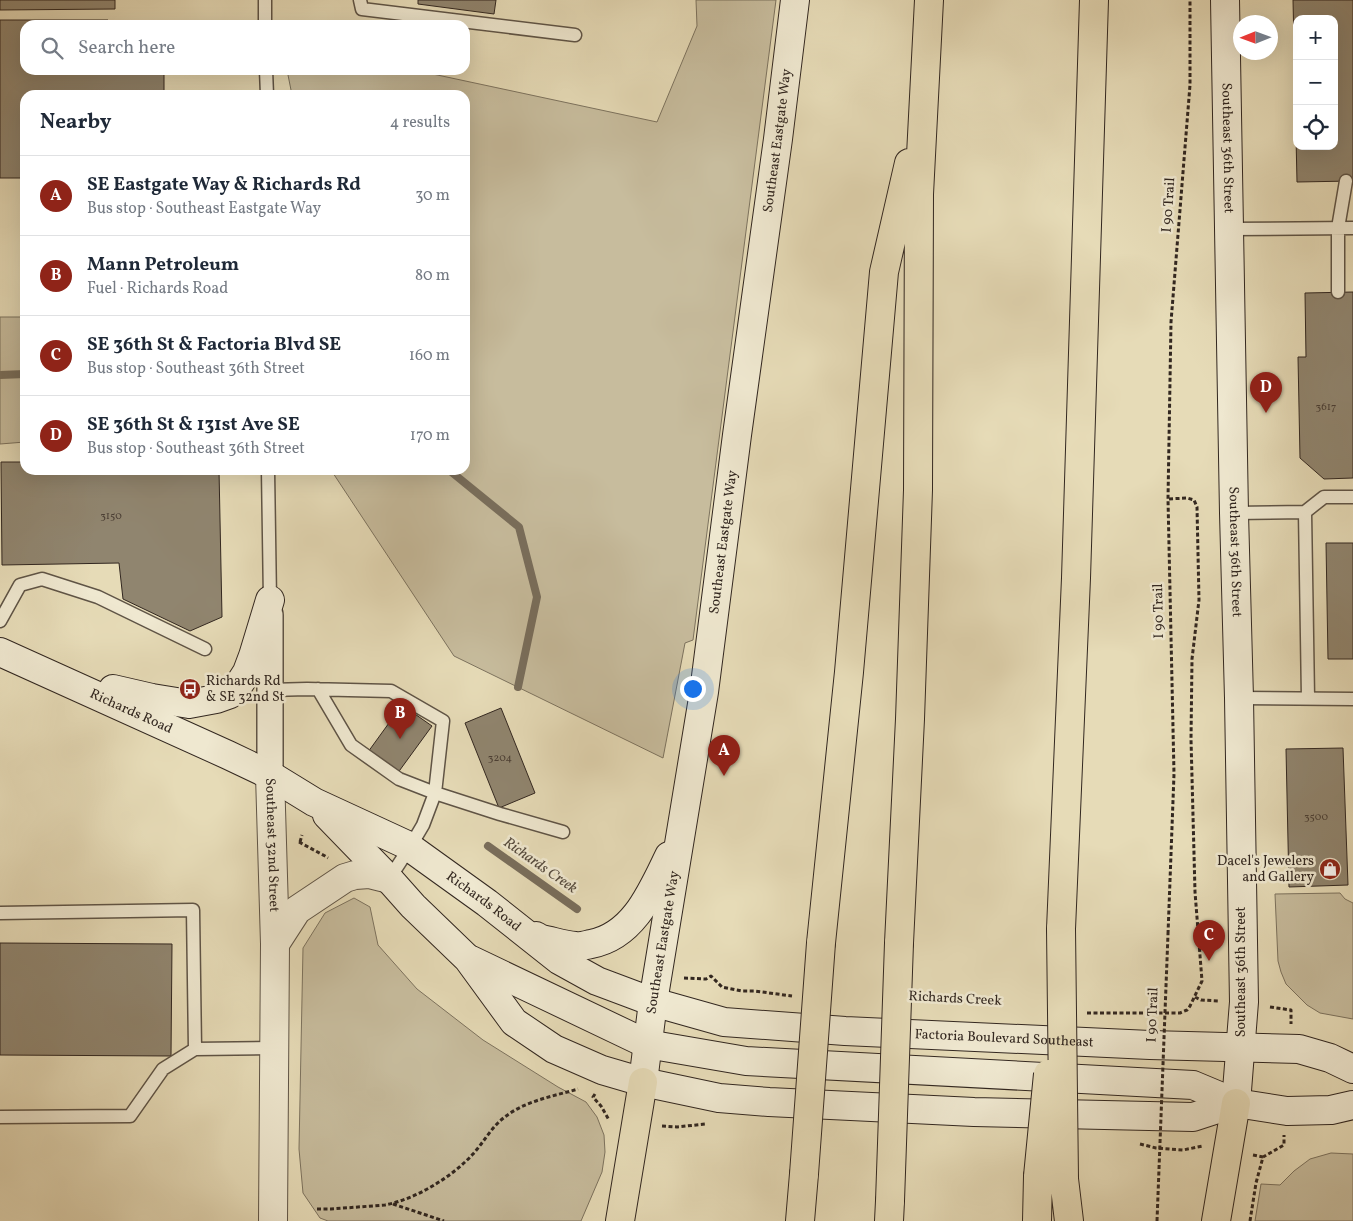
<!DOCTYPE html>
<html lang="en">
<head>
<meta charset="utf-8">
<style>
  body { margin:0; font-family:Vollkorn,serif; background:#f6f6f7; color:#1f2937 }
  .controls { position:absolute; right:15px; top:15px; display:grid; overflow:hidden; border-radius:10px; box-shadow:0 5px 20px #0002 }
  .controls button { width:45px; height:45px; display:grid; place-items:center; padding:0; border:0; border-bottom:1px solid #e0e1e3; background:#fff; color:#1f2937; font:25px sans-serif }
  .compass { position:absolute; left:1233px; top:15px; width:45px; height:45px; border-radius:50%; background:#fff; box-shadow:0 5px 20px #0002; rotate:269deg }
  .you { position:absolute; left:692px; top:688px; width:18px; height:18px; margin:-12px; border:4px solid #fff; border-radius:50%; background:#1a73e8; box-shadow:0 0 0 8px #1a73e833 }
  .badge { display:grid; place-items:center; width:32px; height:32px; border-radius:50%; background:#8f2418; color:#fff; font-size:16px; font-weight:700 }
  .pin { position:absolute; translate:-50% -41px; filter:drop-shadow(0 1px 2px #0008) }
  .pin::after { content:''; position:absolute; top:26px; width:18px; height:15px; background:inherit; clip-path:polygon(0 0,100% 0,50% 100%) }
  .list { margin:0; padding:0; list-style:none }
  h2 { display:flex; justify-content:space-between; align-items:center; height:65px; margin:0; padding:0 20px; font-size:21px }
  h2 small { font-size:16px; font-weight:400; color:#747a83 }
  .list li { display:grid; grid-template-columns:32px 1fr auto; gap:15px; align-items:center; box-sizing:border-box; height:80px; padding:0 20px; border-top:1px solid #e0e1e3 }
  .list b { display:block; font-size:19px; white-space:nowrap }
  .list p { margin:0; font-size:16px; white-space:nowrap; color:#747a83 }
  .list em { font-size:16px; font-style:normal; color:#747a83 }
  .icon { flex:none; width:28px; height:28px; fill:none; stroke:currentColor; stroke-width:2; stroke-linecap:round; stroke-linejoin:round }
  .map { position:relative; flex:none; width:1353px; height:1221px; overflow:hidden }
  .search { position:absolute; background:#fff; box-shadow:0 5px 20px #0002; left:20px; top:20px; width:450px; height:55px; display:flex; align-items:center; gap:12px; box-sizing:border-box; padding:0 18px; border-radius:15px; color:#747a83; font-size:19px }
  .panel { position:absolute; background:#fff; box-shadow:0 5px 20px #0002; left:20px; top:90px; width:450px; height:385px; border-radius:15px }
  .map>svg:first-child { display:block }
  .green { fill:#c7bc9d; stroke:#7c725e }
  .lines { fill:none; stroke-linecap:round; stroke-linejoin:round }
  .stream { stroke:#796e5c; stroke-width:8 }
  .building { fill:#90856f; stroke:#322720; fill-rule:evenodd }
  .service-casing { stroke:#5f5446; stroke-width:15 }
  .minor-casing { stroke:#5f5446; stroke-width:28 }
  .tertiary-casing { stroke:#5f5446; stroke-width:30 }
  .secondary-casing { stroke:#322720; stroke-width:30 }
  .motorway-casing { stroke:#322720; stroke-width:30 }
  .path { stroke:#322720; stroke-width:3; stroke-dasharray:4 2.5; stroke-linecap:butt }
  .service { stroke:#efe8d0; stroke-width:12 }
  .minor { stroke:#efe8d0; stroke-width:25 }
  .tertiary { stroke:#efe8d0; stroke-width:28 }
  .secondary { stroke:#efe8d0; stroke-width:28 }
  .motorway { stroke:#e6dbb7; stroke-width:28 }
  .motorway-bridge-casing { stroke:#322720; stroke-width:30; stroke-linecap:butt }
  .path-bridge { stroke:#322720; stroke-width:3; stroke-dasharray:4 2.5; stroke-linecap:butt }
  .motorway-bridge { stroke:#e6dbb7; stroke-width:28 }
  .labels { text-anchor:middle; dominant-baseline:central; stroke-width:5; stroke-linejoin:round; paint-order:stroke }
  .number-label { font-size:11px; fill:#4a3e34 }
  .street-label { font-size:14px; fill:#322720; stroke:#efe8d0 }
  .poi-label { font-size:14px; fill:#322720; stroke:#efe8d0; text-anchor:start }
  .water-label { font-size:15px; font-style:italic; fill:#564b3e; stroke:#efe8d0 }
</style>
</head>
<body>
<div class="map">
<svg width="1353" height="1221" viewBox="0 0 1353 1221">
  <rect width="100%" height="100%" fill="#e6dbb7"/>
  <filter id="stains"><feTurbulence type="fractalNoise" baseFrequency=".004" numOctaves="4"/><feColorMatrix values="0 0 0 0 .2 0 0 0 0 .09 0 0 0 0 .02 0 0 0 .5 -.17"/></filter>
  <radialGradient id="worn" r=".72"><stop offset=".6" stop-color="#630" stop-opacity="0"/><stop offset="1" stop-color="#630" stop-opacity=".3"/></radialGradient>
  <!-- green -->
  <path class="green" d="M696,0h80l-83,640 -8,3 -22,115 -209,-102 -123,-186h134v-375h-173l-5,-25h127l243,52 40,-96z
    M0,317h25v125l-25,2z
    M1340,893l5,6 8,4v116l-33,-6 -13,-8 -21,-21 -5,-12 -3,-11 -3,-67z
    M354,898l16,9 8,38 39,44 66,51 75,47 28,15 11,15 7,18 1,17 -3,20 -21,49h-253l-8,-3 -17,-25 -4,-44 4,-201 22,-35z
    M1331,1153l22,1v67h-98l6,-37 19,1 14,-14 16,-12z"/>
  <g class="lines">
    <!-- stream -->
    <path class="stream" d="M0,375l25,-1
      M449,470l70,57 18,70 -19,90
      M488,846l89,63"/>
  </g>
  <!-- building -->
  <path class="building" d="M0,0h115v9l-115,1z
    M418,0h78l-2,14 -76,-10z
    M1293,0h60v181l-56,1zM1297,19h37v127h-37z
    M0,20h108v5h-83v45h139v25h-139v83h-25z
    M1353,292v186l-29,1 -24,-21 -2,-101h8l-1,-64z
    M1,462h24v8h194l3,147 -32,14 -67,-32 -4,-36 -117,2z
    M1326,543h27v116h-25z
    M402,705l30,21 -35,48 -29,-22z
    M501,708l34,85 -36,15 -34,-85z
    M1343,748l5,137 -59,2 -3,-138z
    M0,943l172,1 -1,112 -171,-1z"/>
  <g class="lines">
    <!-- service casing -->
    <g class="service-casing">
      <path id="service" d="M265,0v25
        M360,0l2,9 213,26
        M266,70l1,25
        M1229,229l124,-1
        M1338,292v-64l8,-47
        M268,470l2,130
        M1305,512l19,-15h29
        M1234,513l71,-1 3,186
        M0,621l20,-36 22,-6 56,18 107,52
        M318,689l33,56 48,34 36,14 65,21 63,18
        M270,690l37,-1 84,2 52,30 -8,72 -12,32 -13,22 -21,32
        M1239,698l114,1
        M0,913l193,-3 2,139
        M0,1117l130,-1 33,-47 32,-20 80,-1"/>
    </g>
    <!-- minor casing -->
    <g class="minor-casing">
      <path id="minor" d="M270,615v160"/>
    </g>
    <!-- tertiary casing -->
    <g class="tertiary-casing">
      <g id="tertiary">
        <path id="s1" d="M270,775l5,169 -2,277"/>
        <path d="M275,944l22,-34 48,-32 10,-3 14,-1 20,5"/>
      </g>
    </g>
    <!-- secondary casing -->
    <g class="secondary-casing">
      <g id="secondary">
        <path id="s2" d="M1225,0l9,513 5,185 5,304 -8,101"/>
        <path id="s3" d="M0,652l228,103 42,20 44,27 91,42 82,59 72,57 38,21 56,21 71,20 121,9 305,14 149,4 31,9 23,11"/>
        <path d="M113,689l39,9 37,6 27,-5 14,-5 8,-8 9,-14 6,-16 17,-56"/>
        <path d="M327,815l62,64 24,27 55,53 46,63 40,27 48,21 41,12 76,16 50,4 205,10 219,5 43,-14"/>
        <path d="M536,936l5,3c11,2 23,6 34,7 5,1 11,-1 16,-2 43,-8 61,-53 78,-88"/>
        <path d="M471,960l176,84 99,17 447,24 43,18 51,8 44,-1 22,-5"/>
        <path id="s4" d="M643,1082l10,-80 51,-310 33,-257 41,-296 17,-139"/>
      </g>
    </g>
    <!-- motorway casing -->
    <g class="motorway-casing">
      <path id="motorway" d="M1061,929l15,-351 18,-578
        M821,943l28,-271 35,-400 25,-109
        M899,943l11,-224 8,-229 1,-296 10,-194
        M1064,1179l5,42
        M620,1221l23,-139
        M800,1221l4,-47
        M889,1221l1,-20
        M1037,1221l1,-45
        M1216,1221l20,-118"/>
    </g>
    <!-- path -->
    <path class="path" d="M299,842l26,14 3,2
      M300,842l2,-7
      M1168,934l6,-160 -6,-275 3,-177 19,-237v-85
      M684,978l22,1 5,-3 11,11 20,4h13l37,5
      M1195,997l6,3 18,1
      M1270,1007l21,3v14
      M1087,1013h93l7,-3 3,-4 12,-25 -7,-89 -4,-153 1,-80 7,-59 -2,-93 -3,-7 -7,-2 -19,1
      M595,1094l-2,3 8,9 8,14
      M662,1126l15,1 28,-3
      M1140,1144l16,4 27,2 20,-4
      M1253,1155l10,2
      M393,1204l51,17
      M317,1209h14l54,-4c31,-6 67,-28 88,-51 10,-11 17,-24 27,-33 22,-20 51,-24 78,-32
      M1250,1221l6,-38 7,-26 21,-12v-10"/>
    <!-- service -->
    <use href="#service" class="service"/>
    <!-- minor -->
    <use href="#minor" class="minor"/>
    <!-- tertiary -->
    <use href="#tertiary" class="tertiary"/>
    <!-- secondary -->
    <use href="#secondary" class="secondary"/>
    <!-- motorway -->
    <use href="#motorway" class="motorway"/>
    <!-- motorway-bridge casing -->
    <g class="motorway-bridge-casing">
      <path id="motorway-bridge" d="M1061,929l3,250
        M804,1174l17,-231
        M1038,1176l10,-102
        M890,1201l9,-258"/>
    </g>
    <!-- path-bridge -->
    <path class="path-bridge" d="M1157,1221l11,-287"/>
    <!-- motorway-bridge -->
    <use href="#motorway-bridge" class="motorway-bridge"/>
  </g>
  <!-- icons -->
  <defs>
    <g id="bus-disc" transform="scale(1.125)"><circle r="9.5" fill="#8f2418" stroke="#efe8d0"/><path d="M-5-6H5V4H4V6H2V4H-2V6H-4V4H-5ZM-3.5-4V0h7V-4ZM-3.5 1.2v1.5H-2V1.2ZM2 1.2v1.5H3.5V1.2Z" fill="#fff"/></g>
    <g id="shop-disc" transform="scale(1.125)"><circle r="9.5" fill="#8f2418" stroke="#efe8d0"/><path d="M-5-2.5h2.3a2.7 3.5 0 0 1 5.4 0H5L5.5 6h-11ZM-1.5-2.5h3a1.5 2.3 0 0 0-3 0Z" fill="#fff"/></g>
  </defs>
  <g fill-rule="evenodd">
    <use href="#bus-disc" x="190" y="689"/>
    <use href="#shop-disc" x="1330" y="869"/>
  </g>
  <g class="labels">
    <!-- number labels -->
    <g class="number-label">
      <text x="1326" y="407">3617</text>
      <text x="111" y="516">3150</text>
      <text x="500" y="758">3204</text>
      <text x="1316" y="817">3500</text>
    </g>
    <!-- street labels -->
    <g class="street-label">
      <text stroke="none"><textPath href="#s4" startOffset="951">Southeast Eastgate Way</textPath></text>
      <text stroke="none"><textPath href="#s2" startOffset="148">Southeast 36th Street</textPath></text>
      <text transform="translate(1169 205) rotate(-86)">I 90 Trail</text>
      <text stroke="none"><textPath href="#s4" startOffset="546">Southeast Eastgate Way</textPath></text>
      <text stroke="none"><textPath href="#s2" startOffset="552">Southeast 36th Street</textPath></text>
      <text transform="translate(1159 611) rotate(-91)">I 90 Trail</text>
      <text stroke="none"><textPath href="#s3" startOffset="144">Richards Road</textPath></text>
      <text stroke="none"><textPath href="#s1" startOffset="70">Southeast 32nd Street</textPath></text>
      <text stroke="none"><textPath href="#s3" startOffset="546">Richards Road</textPath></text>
      <text stroke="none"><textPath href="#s4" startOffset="141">Southeast Eastgate Way</textPath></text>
      <text transform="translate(1241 972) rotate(-90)">Southeast 36th Street</text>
      <text transform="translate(955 999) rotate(3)">Richards Creek</text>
      <text transform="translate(1153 1015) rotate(-88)">I 90 Trail</text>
      <text stroke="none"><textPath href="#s3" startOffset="1099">Factoria Boulevard Southeast</textPath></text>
    </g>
    <!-- poi labels -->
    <g class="poi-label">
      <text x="206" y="681">Richards Rd<tspan x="206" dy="16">&amp; SE 32nd St</tspan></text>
      <text x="1314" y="861" text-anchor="end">Dacel's Jewelers<tspan x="1314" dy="16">and Gallery</tspan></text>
    </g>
    <!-- water labels -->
    <g class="water-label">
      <text transform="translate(540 866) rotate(35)">Richards Creek</text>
    </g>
  </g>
  <rect width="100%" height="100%" filter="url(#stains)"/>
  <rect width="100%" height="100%" fill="url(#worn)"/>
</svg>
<div class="controls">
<button>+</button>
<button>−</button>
<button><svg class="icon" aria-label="locate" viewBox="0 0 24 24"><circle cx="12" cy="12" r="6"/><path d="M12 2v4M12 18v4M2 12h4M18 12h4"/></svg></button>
</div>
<svg class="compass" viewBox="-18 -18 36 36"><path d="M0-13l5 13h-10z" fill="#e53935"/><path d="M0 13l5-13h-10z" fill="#747a83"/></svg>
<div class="you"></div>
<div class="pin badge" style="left:724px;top:776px">A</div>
<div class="pin badge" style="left:400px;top:739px">B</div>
<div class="pin badge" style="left:1209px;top:961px">C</div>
<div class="pin badge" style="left:1266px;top:413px">D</div>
<div class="search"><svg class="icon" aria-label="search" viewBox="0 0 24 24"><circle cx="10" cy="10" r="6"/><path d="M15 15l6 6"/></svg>Search here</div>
<section class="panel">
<h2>Nearby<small>4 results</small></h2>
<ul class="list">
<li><span class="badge">A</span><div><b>SE Eastgate Way &amp; Richards Rd</b><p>Bus stop · Southeast Eastgate Way</p></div><em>30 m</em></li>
<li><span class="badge">B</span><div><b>Mann Petroleum</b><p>Fuel · Richards Road</p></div><em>80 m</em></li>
<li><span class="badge">C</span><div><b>SE 36th St &amp; Factoria Blvd SE</b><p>Bus stop · Southeast 36th Street</p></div><em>160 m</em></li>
<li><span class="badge">D</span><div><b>SE 36th St &amp; 131st Ave SE</b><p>Bus stop · Southeast 36th Street</p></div><em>170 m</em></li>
</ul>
</section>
</div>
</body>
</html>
